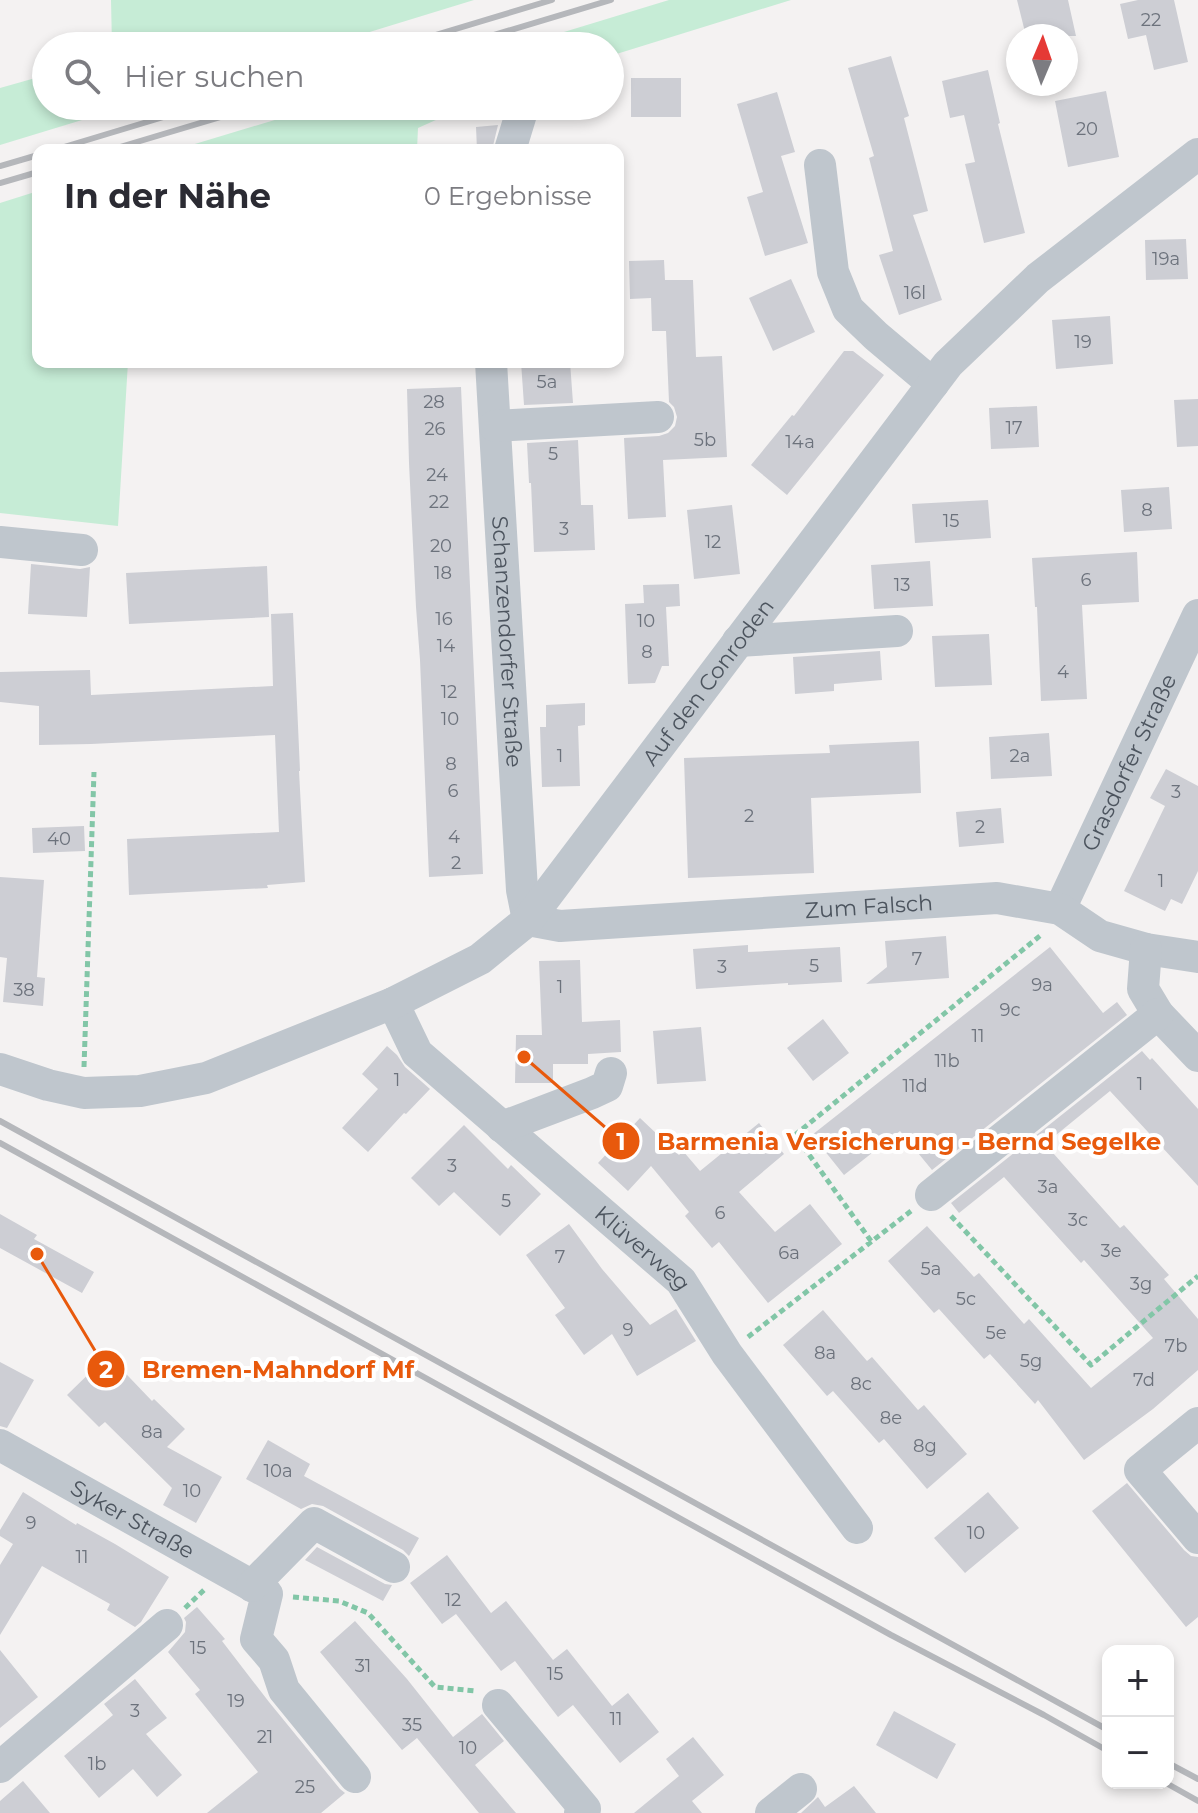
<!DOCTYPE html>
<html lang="de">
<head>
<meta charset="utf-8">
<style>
  body { margin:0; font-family:Montserrat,sans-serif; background:#f7f7f7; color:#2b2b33 }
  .controls { position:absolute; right:24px; bottom:24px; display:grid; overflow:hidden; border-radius:16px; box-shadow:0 4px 12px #0003 }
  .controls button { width:72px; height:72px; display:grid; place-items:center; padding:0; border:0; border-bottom:2px solid #e1e1e2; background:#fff; color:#2b2b33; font:40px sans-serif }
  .compass { position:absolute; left:1006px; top:24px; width:72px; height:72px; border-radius:50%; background:#fff; box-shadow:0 4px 12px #0003; rotate:2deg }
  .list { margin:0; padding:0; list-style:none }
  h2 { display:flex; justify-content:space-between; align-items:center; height:104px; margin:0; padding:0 32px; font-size:34px }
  h2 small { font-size:26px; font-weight:400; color:#7c7c81 }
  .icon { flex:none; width:44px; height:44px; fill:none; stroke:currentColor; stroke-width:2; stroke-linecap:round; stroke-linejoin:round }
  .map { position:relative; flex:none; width:1198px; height:1813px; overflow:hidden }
  .search { position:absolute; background:#fff; box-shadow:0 4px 12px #0003; left:32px; top:32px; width:592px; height:88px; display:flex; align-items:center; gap:20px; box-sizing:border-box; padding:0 28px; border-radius:44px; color:#7c7c81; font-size:30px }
  .panel { position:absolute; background:#fff; box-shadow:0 4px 12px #0003; left:32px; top:144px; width:592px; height:224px; border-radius:16px }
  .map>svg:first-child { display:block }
  .green { fill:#c6ecd6 }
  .building { fill:#cdced4 }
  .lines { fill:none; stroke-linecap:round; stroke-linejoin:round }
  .path { stroke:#82c6a7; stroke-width:5; stroke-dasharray:6 4; stroke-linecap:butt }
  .minor { stroke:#bfc6cd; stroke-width:32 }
  .rail { stroke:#b5b7bb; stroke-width:6 }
  .labels { text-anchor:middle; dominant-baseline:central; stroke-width:8; stroke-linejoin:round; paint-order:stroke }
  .number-label { font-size:18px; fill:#6c727c }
  .street-label { font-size:22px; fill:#4c545e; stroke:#fff }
  .leader { fill:none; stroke:#e8590c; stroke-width:3 }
  .callout-dot { fill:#e8590c; stroke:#fff; stroke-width:3 }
  .mark-label { font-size:24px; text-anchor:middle; font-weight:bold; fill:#fff }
  .callout-label { font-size:24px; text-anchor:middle; font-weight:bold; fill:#e8590c; stroke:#fff; stroke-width:8; stroke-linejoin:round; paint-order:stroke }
</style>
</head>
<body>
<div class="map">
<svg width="1198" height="1813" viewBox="0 0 1198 1813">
  <rect width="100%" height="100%" fill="#f4f2f2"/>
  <!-- green -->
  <path class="green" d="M111,0h363l-150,46h-212z
    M669,0h122l-181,56v-10h-92z
    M46,75v31h82l-128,39v-57z
    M321,106h146l-49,22 -1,22h-242z
    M38,191v171h90l-10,164 -118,-13v-310z"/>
  <!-- building -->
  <path class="building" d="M1017,0h51l8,36h-50z
    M1138,0h36l14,62 -34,8 -8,-35 -18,4 -8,-35z
    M891,56l18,60 -5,2 24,93 -15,4 29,85 -43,15 -20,-60 14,-4 -24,-93 5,-2 -26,-88z
    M988,70l12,53 -2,1 27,109 -41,10 -19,-79 10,-2 -11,-47 -14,3 -8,-37z
    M631,78h50v39h-50z
    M1106,91l13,66 -51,10 -13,-66z
    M777,92l18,60 -14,4 27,87 -43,13 -18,-59 16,-5 -26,-88z
    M498,125l-6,25h-15l-1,-23z
    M1186,239l2,40 -42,1 -1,-40z
    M664,260l1,20h28l3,77 26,-1 5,101 -64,3 3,57 -38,2 -4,-81 35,-2 9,-3 7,-7 2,-9 -3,-10 -5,-5 -3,-71h-14l-1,-33 -21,1 -1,-38z
    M791,279l24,53 -42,19 -24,-53z
    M1110,316l3,48 -57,5 -4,-49z
    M844,351h9l31,24 -97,120 -36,-30 41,-50 2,1z
    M521,362h49l3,41 -49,2z
    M461,387l22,487 -54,3 -9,-217 -4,-53 -7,-144 -2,-74z
    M1198,399v47l-21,1 -3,-47z
    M1037,406l2,41 -48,2 -2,-41z
    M578,440l3,65h12l2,45 -61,2 -3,-69h-2l-2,-40z
    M1169,487l3,42 -48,3 -3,-42z
    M988,500l3,38 -76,5 -3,-39z
    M732,505l8,69 -46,5 -7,-69z
    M1137,552l2,50 -57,3 5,94 -46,2 -4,-94h-2l-3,-49z
    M930,561l3,45 -59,3 -3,-44z
    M31,564l49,5 10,-2 -3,50 -59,-3z
    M267,566l2,51 -140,7 -3,-51z
    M679,584l1,22 -14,1 3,59h-7l-7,17 -27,1 -3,-80 19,-1 -1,-18z
    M293,613l7,158h-1l6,111 -38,3 1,3 -139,7 -2,-56 152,-7 -4,-97 -184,9 -52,1v-39l-39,-4v-30l90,-2 1,25 182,-9 -2,-72z
    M989,634l3,51 -57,2 -3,-51z
    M880,651l2,29 -48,4v7l-39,3 -2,-37z
    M585,703v22l-7,1 2,60 -38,1 -2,-60h6v-22z
    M1049,733l3,43 -61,3 -2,-42z
    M919,741l2,52 -110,5 3,75 -126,5 -4,-120 146,-5 -1,-8z
    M1166,769l32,17v85l-16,33 -11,-5 -6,12 -41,-20 41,-85 -15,-8z
    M1001,808l3,35 -45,4 -3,-35z
    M84,826l1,25 -52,2 -1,-25z
    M0,877l44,3 -7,97 8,1 -2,28 -40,-4 4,-44 -7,-1z
    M946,936l3,42 -83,6 21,-17 -2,-26z
    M748,945v7l92,-5 2,35 -54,3v-2l-92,6 -3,-40z
    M1050,947l53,66 14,-11 10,13 -195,155 -32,-39 -56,44 -32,-40z
    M580,960l2,62 38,-2 1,32 -33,2v10h-35v19h-38l1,-48h26l-3,-74z
    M823,1019l26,34 -36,28 -26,-33z
    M701,1027l5,54 -49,3 -4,-53z
    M387,1046l10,9 8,12 25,22 -24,25 -2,-1 -36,39 -26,-24 36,-39 -16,-15z
    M1142,1051l8,9 2,-2 46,51v77l-88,-95 -65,53 75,84 4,-3 45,50 -5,4 34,40v51l-45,39 -69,51 -46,-60 -3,4 -45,-50 -6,5 -45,-50 -5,4 -46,-52 39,-35 47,51 5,-4 45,51 5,-5 62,69 45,-36 17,-14 -69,-78 -3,3 -77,-86 -45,36 -8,-10z
    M640,1118l39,37 4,-4 17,20 59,-48 25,31 -45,38 36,40 35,-28 32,40 -74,59 -49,-61 -7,6 -27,-32 4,-4 -38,-46 -23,25 -30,-28z
    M464,1125l44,44 3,-4 30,29 -41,42 -46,-44 -15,14 -28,-28z
    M0,1214l37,21 -3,4 60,33 -12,21 -82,-45z
    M569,1224l33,45 48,56 26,-16 20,32 -59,35 -25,-42 -28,21 -29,-40 10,-7 -39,-53z
    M823,1310l44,51 5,-4 46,53 6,-5 43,49 -40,35 -43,-50 -5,4 -46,-52 -6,5 -44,-51z
    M108,1355l44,46 2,-2 31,30 -18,18 55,30 -26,46 -33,-18 9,-17 -67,-66 -6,5 -32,-32z
    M0,1362l34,18 -27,48 -7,-2z
    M268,1440l42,24 -6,12 115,62 -10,18 -6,-6 -80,-44 -11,-2 -11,5 -55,-30z
    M1127,1483l57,67 7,6 7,1v60l-12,10 -94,-116z
    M23,1492l53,33 1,-2 38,21 54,33 -28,45 -6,5 -28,-17 3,-6 -68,-38 -42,69v-70l13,-21 -13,-8v-6z
    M988,1492l31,36 -54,45 -31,-35z
    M317,1547l68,37 7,1 -9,16 -78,-41z
    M447,1555l44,58 15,-12 47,59 14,-11 45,57 16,-13 31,39 -39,31 -47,-58 -15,12 -43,-56 -14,10 -45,-57 -14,10 -32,-41z
    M197,1607l28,32 -3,2 47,61 71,87 5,4 -24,20h-114l51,-41 -63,-78 5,-4 -32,-38 17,-20 1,-10 -2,-4z
    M355,1621l52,58 46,58 29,-23 22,27 -29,24 41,48h-37l-62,-75 -15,12 -82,-98z
    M0,1650l38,47 -38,31z
    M135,1679l32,39 -21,16 36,41 -25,22 -24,-28 -34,29 -35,-42 49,-41 -9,-11z
    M894,1711l62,33 -19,35 -61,-34z
    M693,1737l31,38 -32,26 10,12h-68l45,-37 -13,-17z
    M23,1781l27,32h-50v-12z
    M854,1786l22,27h-75l17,-16 7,10z"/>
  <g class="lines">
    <!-- path -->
    <path class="path" d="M84,1067l10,-295
      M951,1216l140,149 107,-89
      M871,1241l-76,-106 246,-200
      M748,1337l163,-126
      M293,1597l46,4 29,12 67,74 40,4
      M185,1608l19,-18"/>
    <!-- minor -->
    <g class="minor">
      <path d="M510,150l11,-36"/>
      <path d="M820,165l13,107 15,37 28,27 57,48"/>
      <path id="s1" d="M491,362l31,528 6,30"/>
      <path d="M495,426l163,-9"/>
      <path d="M0,542l82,8"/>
      <path d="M738,641l159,-10"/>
      <path id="s2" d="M1060,909l138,-294"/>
      <path id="s3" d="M528,920l32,6 437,-28 63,11 40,27 46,13 52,8"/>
      <path d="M1146,949l-3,40 15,25 40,42"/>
      <path id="s4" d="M393,1003l24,50 264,228 46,73 130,174"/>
      <path id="s5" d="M0,1069l48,16 36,8 56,-2 66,-13 187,-75 87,-44 48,-39 420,-556 90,-86 160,-124"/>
      <path d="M502,1127l90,-34 15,-7 4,-13"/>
      <path d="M931,1195l227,-181"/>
      <path d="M1198,1423l-58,47 58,68"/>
      <path id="s6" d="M0,1445l267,149 -11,45 18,21 10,30 71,87"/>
      <path d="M252,1586l62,-63 80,44"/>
      <path d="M498,1705l87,104 -5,4"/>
      <path d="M0,1767l167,-142"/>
      <path d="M771,1813l30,-24"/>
    </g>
    <!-- rail -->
    <path class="rail" d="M399,46l153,-46
      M457,46l154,-46
      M54,150l146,-44
      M110,150l147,-44
      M0,166l38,-11
      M0,183l38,-11
      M0,1121l1108,609
      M0,1143l891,492 153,80 64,36
      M1168,1763l30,16
      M1166,1783l32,18"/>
  </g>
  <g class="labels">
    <!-- number labels -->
    <g class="number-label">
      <text x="1151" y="20">22</text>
      <text x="1087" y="129">20</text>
      <text x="1166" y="259">19a</text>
      <text x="915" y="293">16l</text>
      <text x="1083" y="342">19</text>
      <text x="547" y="382">5a</text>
      <text x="434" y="402">28</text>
      <text x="1014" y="428">17</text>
      <text x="435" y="429">26</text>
      <text x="705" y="440">5b</text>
      <text x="800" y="442">14a</text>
      <text x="553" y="454">5</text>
      <text x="437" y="475">24</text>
      <text x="439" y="502">22</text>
      <text x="1147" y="510">8</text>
      <text x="951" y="521">15</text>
      <text x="564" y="529">3</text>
      <text x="713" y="542">12</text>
      <text x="441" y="546">20</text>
      <text x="443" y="573">18</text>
      <text x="1086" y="580">6</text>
      <text x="902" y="585">13</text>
      <text x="444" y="619">16</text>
      <text x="646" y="621">10</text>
      <text x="446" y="646">14</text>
      <text x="647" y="652">8</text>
      <text x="1063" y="672">4</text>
      <text x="449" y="692">12</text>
      <text x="450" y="719">10</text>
      <text x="560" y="756">1</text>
      <text x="1020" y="756">2a</text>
      <text x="451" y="764">8</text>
      <text x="453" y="791">6</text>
      <text x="1176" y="792">3</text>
      <text x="749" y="816">2</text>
      <text x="980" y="827">2</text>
      <text x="454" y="837">4</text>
      <text x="59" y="839">40</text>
      <text x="456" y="863">2</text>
      <text x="1161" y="881">1</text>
      <text x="917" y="959">7</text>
      <text x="814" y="966">5</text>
      <text x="722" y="967">3</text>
      <text x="1042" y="985">9a</text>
      <text x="560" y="987">1</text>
      <text x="24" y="990">38</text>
      <text x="1010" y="1010">9c</text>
      <text x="978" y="1036">11</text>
      <text x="947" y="1061">11b</text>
      <text x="397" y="1080">1</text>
      <text x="1140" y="1084">1</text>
      <text x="915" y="1086">11d</text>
      <text x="452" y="1166">3</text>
      <text x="1048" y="1187">3a</text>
      <text x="506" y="1201">5</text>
      <text x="720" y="1213">6</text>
      <text x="1078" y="1220">3c</text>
      <text x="1111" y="1251">3e</text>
      <text x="789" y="1253">6a</text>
      <text x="560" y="1257">7</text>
      <text x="931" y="1269">5a</text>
      <text x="1141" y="1284">3g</text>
      <text x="966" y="1299">5c</text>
      <text x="628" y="1330">9</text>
      <text x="996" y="1333">5e</text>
      <text x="1176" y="1346">7b</text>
      <text x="825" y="1353">8a</text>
      <text x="1031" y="1361">5g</text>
      <text x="1144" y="1380">7d</text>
      <text x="861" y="1384">8c</text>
      <text x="891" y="1418">8e</text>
      <text x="152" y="1432">8a</text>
      <text x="925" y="1446">8g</text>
      <text x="278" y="1471">10a</text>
      <text x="192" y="1491">10</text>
      <text x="31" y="1523">9</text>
      <text x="976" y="1533">10</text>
      <text x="82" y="1557">11</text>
      <text x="453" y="1600">12</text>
      <text x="198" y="1648">15</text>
      <text x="363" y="1666">31</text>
      <text x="555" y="1674">15</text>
      <text x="236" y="1701">19</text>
      <text x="135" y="1711">3</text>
      <text x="616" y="1719">11</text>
      <text x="412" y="1725">35</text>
      <text x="265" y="1737">21</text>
      <text x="468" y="1748">10</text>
      <text x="97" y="1764">1b</text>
      <text x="305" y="1787">25</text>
    </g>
    <!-- street labels -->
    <g class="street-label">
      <text stroke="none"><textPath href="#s1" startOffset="280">Schanzendorfer Straße</textPath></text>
      <text stroke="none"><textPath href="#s5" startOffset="870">Auf den Conroden</textPath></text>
      <text stroke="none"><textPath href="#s2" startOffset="162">Grasdorfer Straße</textPath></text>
      <text stroke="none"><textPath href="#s3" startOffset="342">Zum Falsch</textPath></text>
      <text stroke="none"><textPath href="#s4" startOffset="354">Klüverweg</textPath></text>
      <text stroke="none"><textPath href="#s6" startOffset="152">Syker Straße</textPath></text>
    </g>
  </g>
  <!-- callouts -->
  <path class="leader" d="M524 1057L621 1141M37 1254L106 1369"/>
  <g class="callout-dot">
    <circle cx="524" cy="1057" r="8"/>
    <circle cx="37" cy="1254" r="8"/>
    <circle cx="621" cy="1141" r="20"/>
    <circle cx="106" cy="1369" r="20"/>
  </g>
  <g class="mark-label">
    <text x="621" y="1150">1</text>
    <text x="106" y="1378">2</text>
  </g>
  <g class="callout-label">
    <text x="909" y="1150">Barmenia Versicherung - Bernd Segelke</text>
    <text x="278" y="1378">Bremen-Mahndorf Mf</text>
  </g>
</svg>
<div class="controls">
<button>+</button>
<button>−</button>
</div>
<svg class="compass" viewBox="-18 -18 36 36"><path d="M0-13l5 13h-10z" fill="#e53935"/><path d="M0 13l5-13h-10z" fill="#7c7c81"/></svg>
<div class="search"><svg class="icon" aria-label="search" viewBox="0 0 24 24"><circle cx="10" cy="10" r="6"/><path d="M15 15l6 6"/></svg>Hier suchen</div>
<section class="panel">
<h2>In der Nähe<small>0 Ergebnisse</small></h2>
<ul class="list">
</ul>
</section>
</div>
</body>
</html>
